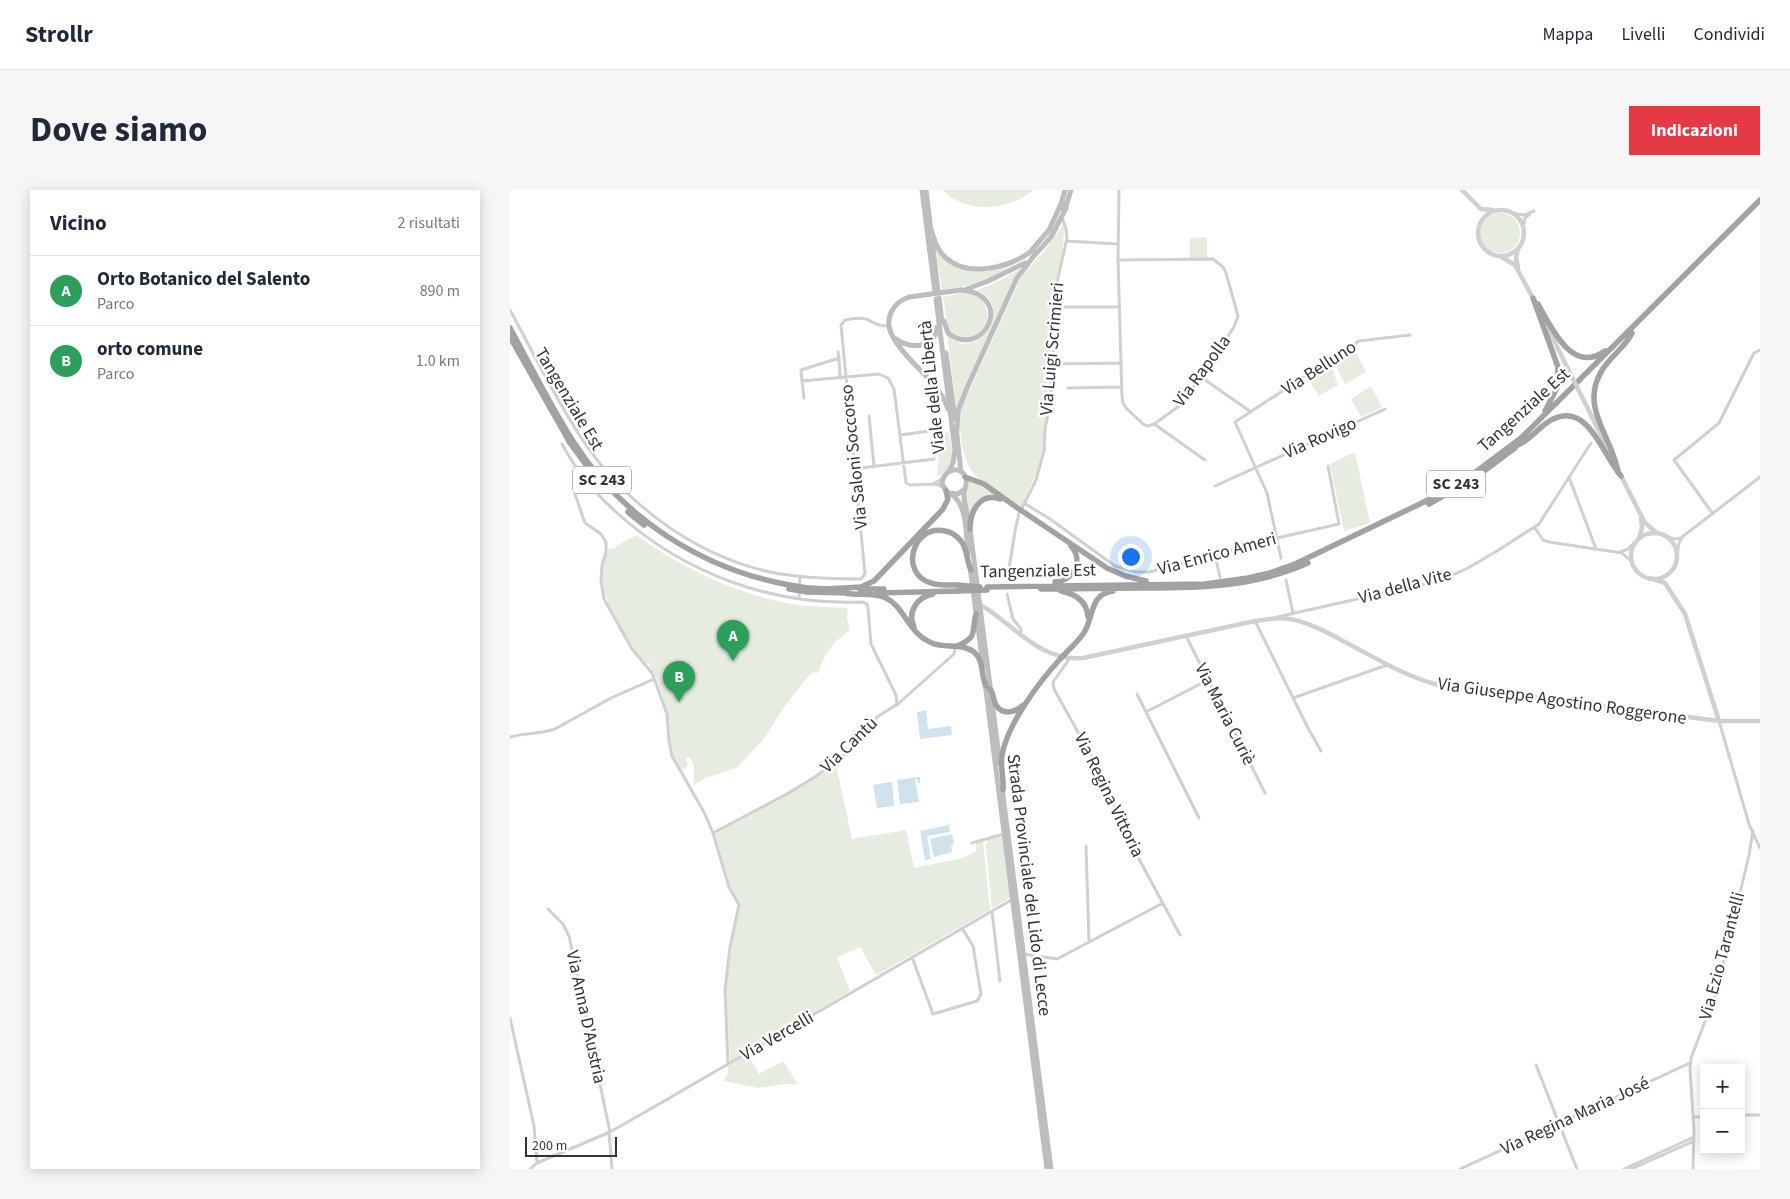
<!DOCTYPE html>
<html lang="it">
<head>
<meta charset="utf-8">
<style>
  body { margin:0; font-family:"Source Sans 3",sans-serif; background:#f6f6f7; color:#1f2937 }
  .controls { position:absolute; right:15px; bottom:15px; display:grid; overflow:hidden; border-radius:0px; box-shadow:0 2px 12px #0003 }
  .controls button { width:45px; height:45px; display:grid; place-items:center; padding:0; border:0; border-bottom:1px solid #e0e1e3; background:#fff; color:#1f2937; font:25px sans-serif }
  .scale { position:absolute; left:15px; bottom:12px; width:92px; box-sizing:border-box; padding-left:5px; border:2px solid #333; border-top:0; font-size:14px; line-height:18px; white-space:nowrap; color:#333; -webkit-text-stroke:4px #fff; paint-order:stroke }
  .you { position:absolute; left:620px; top:366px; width:18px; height:18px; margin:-12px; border:4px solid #fff; border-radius:50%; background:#1a73e8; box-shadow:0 0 0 8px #1a73e833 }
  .badge { display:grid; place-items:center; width:32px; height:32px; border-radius:50%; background:#e63946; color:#fff; font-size:16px; font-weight:700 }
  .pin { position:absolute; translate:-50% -41px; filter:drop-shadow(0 1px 2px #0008) }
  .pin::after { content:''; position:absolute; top:26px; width:18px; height:15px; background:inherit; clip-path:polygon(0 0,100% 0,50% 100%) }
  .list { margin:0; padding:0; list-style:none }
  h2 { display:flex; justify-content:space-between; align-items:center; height:65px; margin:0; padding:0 20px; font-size:21px }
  h2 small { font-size:16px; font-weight:400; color:#747a83 }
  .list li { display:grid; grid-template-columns:32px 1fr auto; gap:15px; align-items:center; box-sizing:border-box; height:70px; padding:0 20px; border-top:1px solid #e0e1e3 }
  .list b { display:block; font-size:19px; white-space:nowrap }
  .list p { margin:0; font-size:16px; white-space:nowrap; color:#747a83 }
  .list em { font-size:16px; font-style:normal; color:#747a83 }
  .map { position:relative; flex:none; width:1250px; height:979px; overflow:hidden; border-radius:0px }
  header { display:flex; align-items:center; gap:30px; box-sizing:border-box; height:70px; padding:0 25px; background:#fff; border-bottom:1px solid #e0e1e3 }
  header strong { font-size:24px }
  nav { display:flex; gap:28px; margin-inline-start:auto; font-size:18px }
  .intro { display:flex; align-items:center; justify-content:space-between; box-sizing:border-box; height:120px; padding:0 30px }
  h1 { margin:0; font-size:35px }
  .button { padding:12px 22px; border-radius:0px; background:#e63946; color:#fff; font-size:18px; font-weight:700 }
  main { display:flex; gap:30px; padding:0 30px }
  aside { flex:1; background:#fff; border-radius:0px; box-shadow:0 2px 12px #0003 }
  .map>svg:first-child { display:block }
  .green { fill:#e6ecdf }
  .water { fill:#cfe2ee }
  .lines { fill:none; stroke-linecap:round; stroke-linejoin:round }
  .minor { stroke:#d0d0d0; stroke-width:3 }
  .tertiary { stroke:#d0d0d0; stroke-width:4.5 }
  .secondary { stroke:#bdbdbd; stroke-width:5 }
  .trunk { stroke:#a2a2a2; stroke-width:5.5 }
  .tertiary-bridge { stroke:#d0d0d0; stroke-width:4.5 }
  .secondary-bridge { stroke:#bdbdbd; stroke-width:5 }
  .trunk-bridge { stroke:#a2a2a2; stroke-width:5.5 }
  .labels { text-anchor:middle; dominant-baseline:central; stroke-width:5; stroke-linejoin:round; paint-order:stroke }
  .shield { fill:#fff; stroke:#707070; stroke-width:1 }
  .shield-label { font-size:16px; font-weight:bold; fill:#333 }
  .street-label { font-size:18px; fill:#333; stroke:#fff }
</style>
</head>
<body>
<header>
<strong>Strollr</strong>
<nav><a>Mappa</a><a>Livelli</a><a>Condividi</a></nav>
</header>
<div class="intro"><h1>Dove siamo</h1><a class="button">Indicazioni</a></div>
<main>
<aside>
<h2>Vicino<small>2 risultati</small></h2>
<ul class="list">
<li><span class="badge" style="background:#2e9e5b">A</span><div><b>Orto Botanico del Salento</b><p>Parco</p></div><em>890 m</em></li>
<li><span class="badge" style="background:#2e9e5b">B</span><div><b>orto comune</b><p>Parco</p></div><em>1.0 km</em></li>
</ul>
</aside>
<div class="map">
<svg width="1250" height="979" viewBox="0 0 1250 979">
  <rect width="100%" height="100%" fill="#fff"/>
  <!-- green -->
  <path class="green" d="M432,0h92c-27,21 -67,24 -92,0z
    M970 43a20 20 0 1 1 40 0a20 20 0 1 1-40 0Z
    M553,35l1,1 -1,26 -8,31v55l-7,35v35l-8,57 -19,42c-14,-10 -31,-18 -43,-29 -17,-16 -19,-46 -18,-67l62,-136 21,-22z
    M697,47v21h-17v-20z
    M425,55c6,14 14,20 28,23l50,-4c-23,17 -42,22 -71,26z
    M511,79l-4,5 -60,139 -10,-79c30,34 70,-30 29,-44l17,-6z
    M452,103c40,0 27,52 -1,45 -4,-1 -10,-6 -13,-8l-5,-33z
    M844,158l12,24 -21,12 -11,-22z
    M820,173l8,22 -19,11 -11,-18z
    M861,196l11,21 -21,10 -10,-18z
    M438,242l4,16 -1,19 -9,8 -5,1 2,-20 -5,1 -3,-23z
    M845,262l15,71 -26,8 -14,-67z
    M460,291l8,3 20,12h-10l-19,18 -4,-20z
    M126,345c50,36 107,63 170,71 13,1 28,1 42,2l-1,9 3,14c-17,10 -26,23 -32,42l-5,-1 -4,3 -25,32 -21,33 -27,28 -30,10 -12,7v-19l-4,-9 -4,2 2,6 -2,3 -3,1c-17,-12 -11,-37 -16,-55 -3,-13 -10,-38 -18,-48l3,-3 -5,1c-20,-18 -45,-62 -45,-89 0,-9 3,-17 6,-26l8,-1v-2z
    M326,574l16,75 54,-9 8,38 49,-10 13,-7v-8l7,-2 7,69 -114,65 -16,-28 -23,10 13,34 -118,70h-2l-4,-71 7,-53 7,-30 -9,-19 -16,-55 100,-54z
    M490,647h2l8,61 -18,10 -6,-62 2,-7z
    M238,864l11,20 24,-13 15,23h-13l-27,4 -34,-7 4,-8v-7z"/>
  <!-- water -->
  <path class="water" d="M416,520l2,19 23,-3 1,9 -32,4 -3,-27z
    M410,587v6h-2l-1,-4h-2l4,23 -19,2 -3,-24z
    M380,592l2,1 2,21v2l-17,2 -4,-23z
    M439,635l1,7 -23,4 4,23 -6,1 -5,-29z
    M442,644l2,10 -3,1 1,7 -18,5 -4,-18z"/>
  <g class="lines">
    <!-- minor -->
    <path class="minor" d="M1002,23l12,2 10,-4
      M1013,39l2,-11 5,-4
      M556,51l52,3
      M608,70l95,-1 10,8 3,6 12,43 -4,11 -52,77 -28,20 -7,2 -4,-2 -16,-15 -4,-6 -1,-6 -4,-137 1,-70
      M547,117h62
      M0,120c23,42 44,86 70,126 43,66 113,119 190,136 29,6 61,7 91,7l4,-5 -24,-249 4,-5c6,-1 15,-3 21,-1 10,4 10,7 23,7
      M328,162l1,6
      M542,174l69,-1
      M330,186l-1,-18 -38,12 1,11 77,-7 9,4 6,11 12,94 4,2 23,-1
      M691,187l50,35
      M292,191l2,17
      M558,198l54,-1
      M359,226l5,50
      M644,234l51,36
      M390,245l30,-4
      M52,254c14,27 33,49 55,69 67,60 154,93 245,89l5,2 1,4 3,36 25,51 1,10
      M351,278l73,-9
      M1059,287l27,72
      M432,289l-9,5 6,1 4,3
      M705,296l170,-77
      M65,304l10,29 16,11 5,8v10l-4,13 -1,15 3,19 28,50 20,24 15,41 2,27 3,15 32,56 9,21 16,54 10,18 -9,42 -5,43 3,74
      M514,313l26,16 65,47 22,6h12l128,-34 62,-14 -11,-58
      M512,318l14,-28 8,-29 1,-22 5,-25 2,-40 5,-30 -1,-47 11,-49 -1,-9 -4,-12
      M1203,324l-39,-54 45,-37 35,-70 6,-3
      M1025,338l8,12 6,2 73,11 10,9
      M1155,345l9,4 8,-1
      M1110,362l8,-3 7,-7
      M705,365l5,22
      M1167,365l2,-12 3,-6 78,-60
      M771,368l-14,-65 -32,-71 124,-81 51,-6
      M497,390l9,-54 3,-13
      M776,390l7,33
      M497,404l6,25 8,10v4
      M289,409l1,-23
      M767,427l165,-37 26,-12 29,-17 42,-27 52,-81
      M745,431l53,107 13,23
      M676,446l79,157
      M560,468l-17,24 1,7 40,72 38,85 48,89
      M627,504l62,124
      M783,508l94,-33
      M636,522l62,-32
      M1209,531l30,103 11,24
      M0,547c15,-4 31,-3 45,-8l56,-31 43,-19
      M203,643l72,-38 30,-18 16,-12 20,-16 26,-32 22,-14 46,-41 9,-8 1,-7
      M462,653l32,-9
      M576,656l3,96
      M38,719l15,15 6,12 41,196
      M482,721l8,70
      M514,764l33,5 106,-56
      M402,767l21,57 44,-13 4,-7 -8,-48 -11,-18
      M0,828l24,108 3,37
      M1026,875l41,104
      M1231,925h19
      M1183,927h11
      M99,942l3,37
      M20,979l7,-6 73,-31 37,-21 366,-212
      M950,979l230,-106
      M1114,979l70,-32
      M1121,979l63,-28
      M1183,979l1,-40 -4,-59 1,-12 26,-68 32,-135 4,-24"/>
    <!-- tertiary -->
    <path class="tertiary" d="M952,0l19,19 12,1
      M968 43a23 23 0 1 1 46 0a23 23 0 1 1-46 0Z
      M990,66l15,9 19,35
      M1008,77l-2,-9 2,-10
      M1034,130l21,43
      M1082,227l19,39
      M1110,284l25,49 11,9
      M1121 366a23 23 0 1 1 46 0a23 23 0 1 1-46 0Z
      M1129,348l3,-10 -1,-9
      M1140,388l15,5 20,31 34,107
      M469,414c34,19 60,58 104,54l172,-37c11,-2 23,-4 35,-2 18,3 37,13 53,22 31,16 61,35 95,44l281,36h41"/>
    <!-- secondary -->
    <path class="secondary" d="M412,0l13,102
      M416,0l5,41
      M550 16a3 3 0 1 1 6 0a3 3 0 1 1-6 0Z
      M551,14l4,-14
      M556,16l5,-16
      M421,39c3,10 6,21 14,28 23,22 66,10 88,-7
      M422,50l6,51
      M521,61l18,-21 11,-24
      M522,68l19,-21 15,-29
      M457,99l21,-8 37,-18
      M399,107c-17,6 -26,23 -16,40 13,25 46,44 55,72
      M429,108l3,24
      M426,109l19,151 -2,13 -4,8
      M434,131l4,12c35,28 69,-38 13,-43
      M386,149c14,11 40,9 41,-12
      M436,163l9,66
      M446,237l5,45
      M447,240l1,-19 9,-23 50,-110 16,-21
      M455,299l-7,5 -10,-1 -6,-9c0,-13 18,-21 24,-6 2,6 -2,10 -2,15 -1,8 5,27 6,36l30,235
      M441,304c17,11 15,42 17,60
      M460,377l13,98
      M475,493l62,486
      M492,598l49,381"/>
    <!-- trunk -->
    <path class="trunk" d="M1023,108l25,69 -1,21 -12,23
      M1028,114c13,23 34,71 67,47
      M0,138c21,38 40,77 63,113 48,76 128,128 216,144
      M0,147l60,106 27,37
      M1008,255c14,-6 22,-20 35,-26 36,-17 50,37 68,57
      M1108,281c-6,-34 -38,-63 -17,-99 8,-15 24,-24 31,-39
      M455,287l19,7 32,23 91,61 18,8 21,5
      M919,314l47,-27 39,-29
      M118,322l16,13
      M460,339c0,-18 10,-37 30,-30
      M545,392c19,-2 29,-21 16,-36
      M448,395c-9,0 -19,1 -27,-2 -32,-9 -19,-59 14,-52 6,1 12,5 16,10 7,8 5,20 10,29
      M477,397l218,-3 43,-6 22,-5 25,-9 131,-63 47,-27 48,-36 239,-238
      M298,398l21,1
      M316,399l35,-2 13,-6 69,-72 5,-10 -2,-8
      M350,399h24
      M531,399c35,0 69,-1 103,-1 58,0 110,-1 164,-25
      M551,401c15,3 26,11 27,26
      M298,402l40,1
      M335,403c13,3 29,-1 41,5 19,9 22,36 46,45 13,6 33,-1 44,11 8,8 5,22 10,32
      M367,403l81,-2
      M404,437c-7,-15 3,-30 19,-33
      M447,456c22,-9 14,-15 19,-32
      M554,465c7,-8 16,-15 21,-24 9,-16 5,-37 28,-40
      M480,499c4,5 3,11 6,16 6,10 19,8 26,1
      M493,600c1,-12 -3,-23 -1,-35 6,-32 37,-73 59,-97"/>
    <!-- tertiary-bridge -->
    <path class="tertiary-bridge" d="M1055,173l27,54"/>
    <!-- secondary-bridge -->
    <path class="secondary-bridge" d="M399,107l52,-7"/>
    <!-- trunk-bridge -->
    <path class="trunk-bridge" d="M279,395l19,3
      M448,395l22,2
      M279,399l19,3
      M448,401l29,-1
      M551,468l3,-3"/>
  </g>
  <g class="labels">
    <!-- shield labels -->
    <g class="shield">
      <rect x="63" y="276.5" width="58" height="27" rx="4"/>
      <rect x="917" y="280.5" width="58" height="27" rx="4"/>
    </g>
    <g class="shield-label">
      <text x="92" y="290">SC 243</text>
      <text x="946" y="294">SC 243</text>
    </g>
    <!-- street labels -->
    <g class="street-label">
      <text transform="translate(542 159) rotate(-85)">Via Luigi Scrimieri</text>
      <text transform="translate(809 178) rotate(-33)">Via Belluno</text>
      <text transform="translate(692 181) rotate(-54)">Via Rapolla</text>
      <text transform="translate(422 197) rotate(-96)">Viale della Libertà</text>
      <text transform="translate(59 209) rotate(59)">Tangenziale Est</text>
      <text transform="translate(1014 220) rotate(-42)">Tangenziale Est</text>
      <text transform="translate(810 248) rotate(-24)">Via Rovigo</text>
      <text transform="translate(344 267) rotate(-96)">Via Saloni Soccorso</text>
      <text transform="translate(707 364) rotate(-15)">Via Enrico Ameri</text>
      <text transform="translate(528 381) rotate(-1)">Tangenziale Est</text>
      <text transform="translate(895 396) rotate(-15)">Via della Vite</text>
      <text transform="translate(1052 511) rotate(8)">Via Giuseppe Agostino Roggerone</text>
      <text transform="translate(715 524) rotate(63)">Via Maria Curiè</text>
      <text transform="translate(339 555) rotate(-44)">Via Cantù</text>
      <text transform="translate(599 605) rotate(64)">Via Regina Vittoria</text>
      <text transform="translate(519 695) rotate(83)">Strada Provinciale del Lido di Lecce</text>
      <text transform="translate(1212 766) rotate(-75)">Via Ezio Tarantelli</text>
      <text transform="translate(76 827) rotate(78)">Via Anna D'Austria</text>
      <text transform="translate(267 846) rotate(-30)">Via Vercelli</text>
      <text transform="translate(1065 926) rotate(-25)">Via Regina Maria José</text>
    </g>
  </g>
</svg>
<div class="controls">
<button>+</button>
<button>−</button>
</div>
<div class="scale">200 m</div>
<div class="you"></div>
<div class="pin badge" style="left:223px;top:471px;background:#2e9e5b">A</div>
<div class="pin badge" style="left:169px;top:512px;background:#2e9e5b">B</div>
</div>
</main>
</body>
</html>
